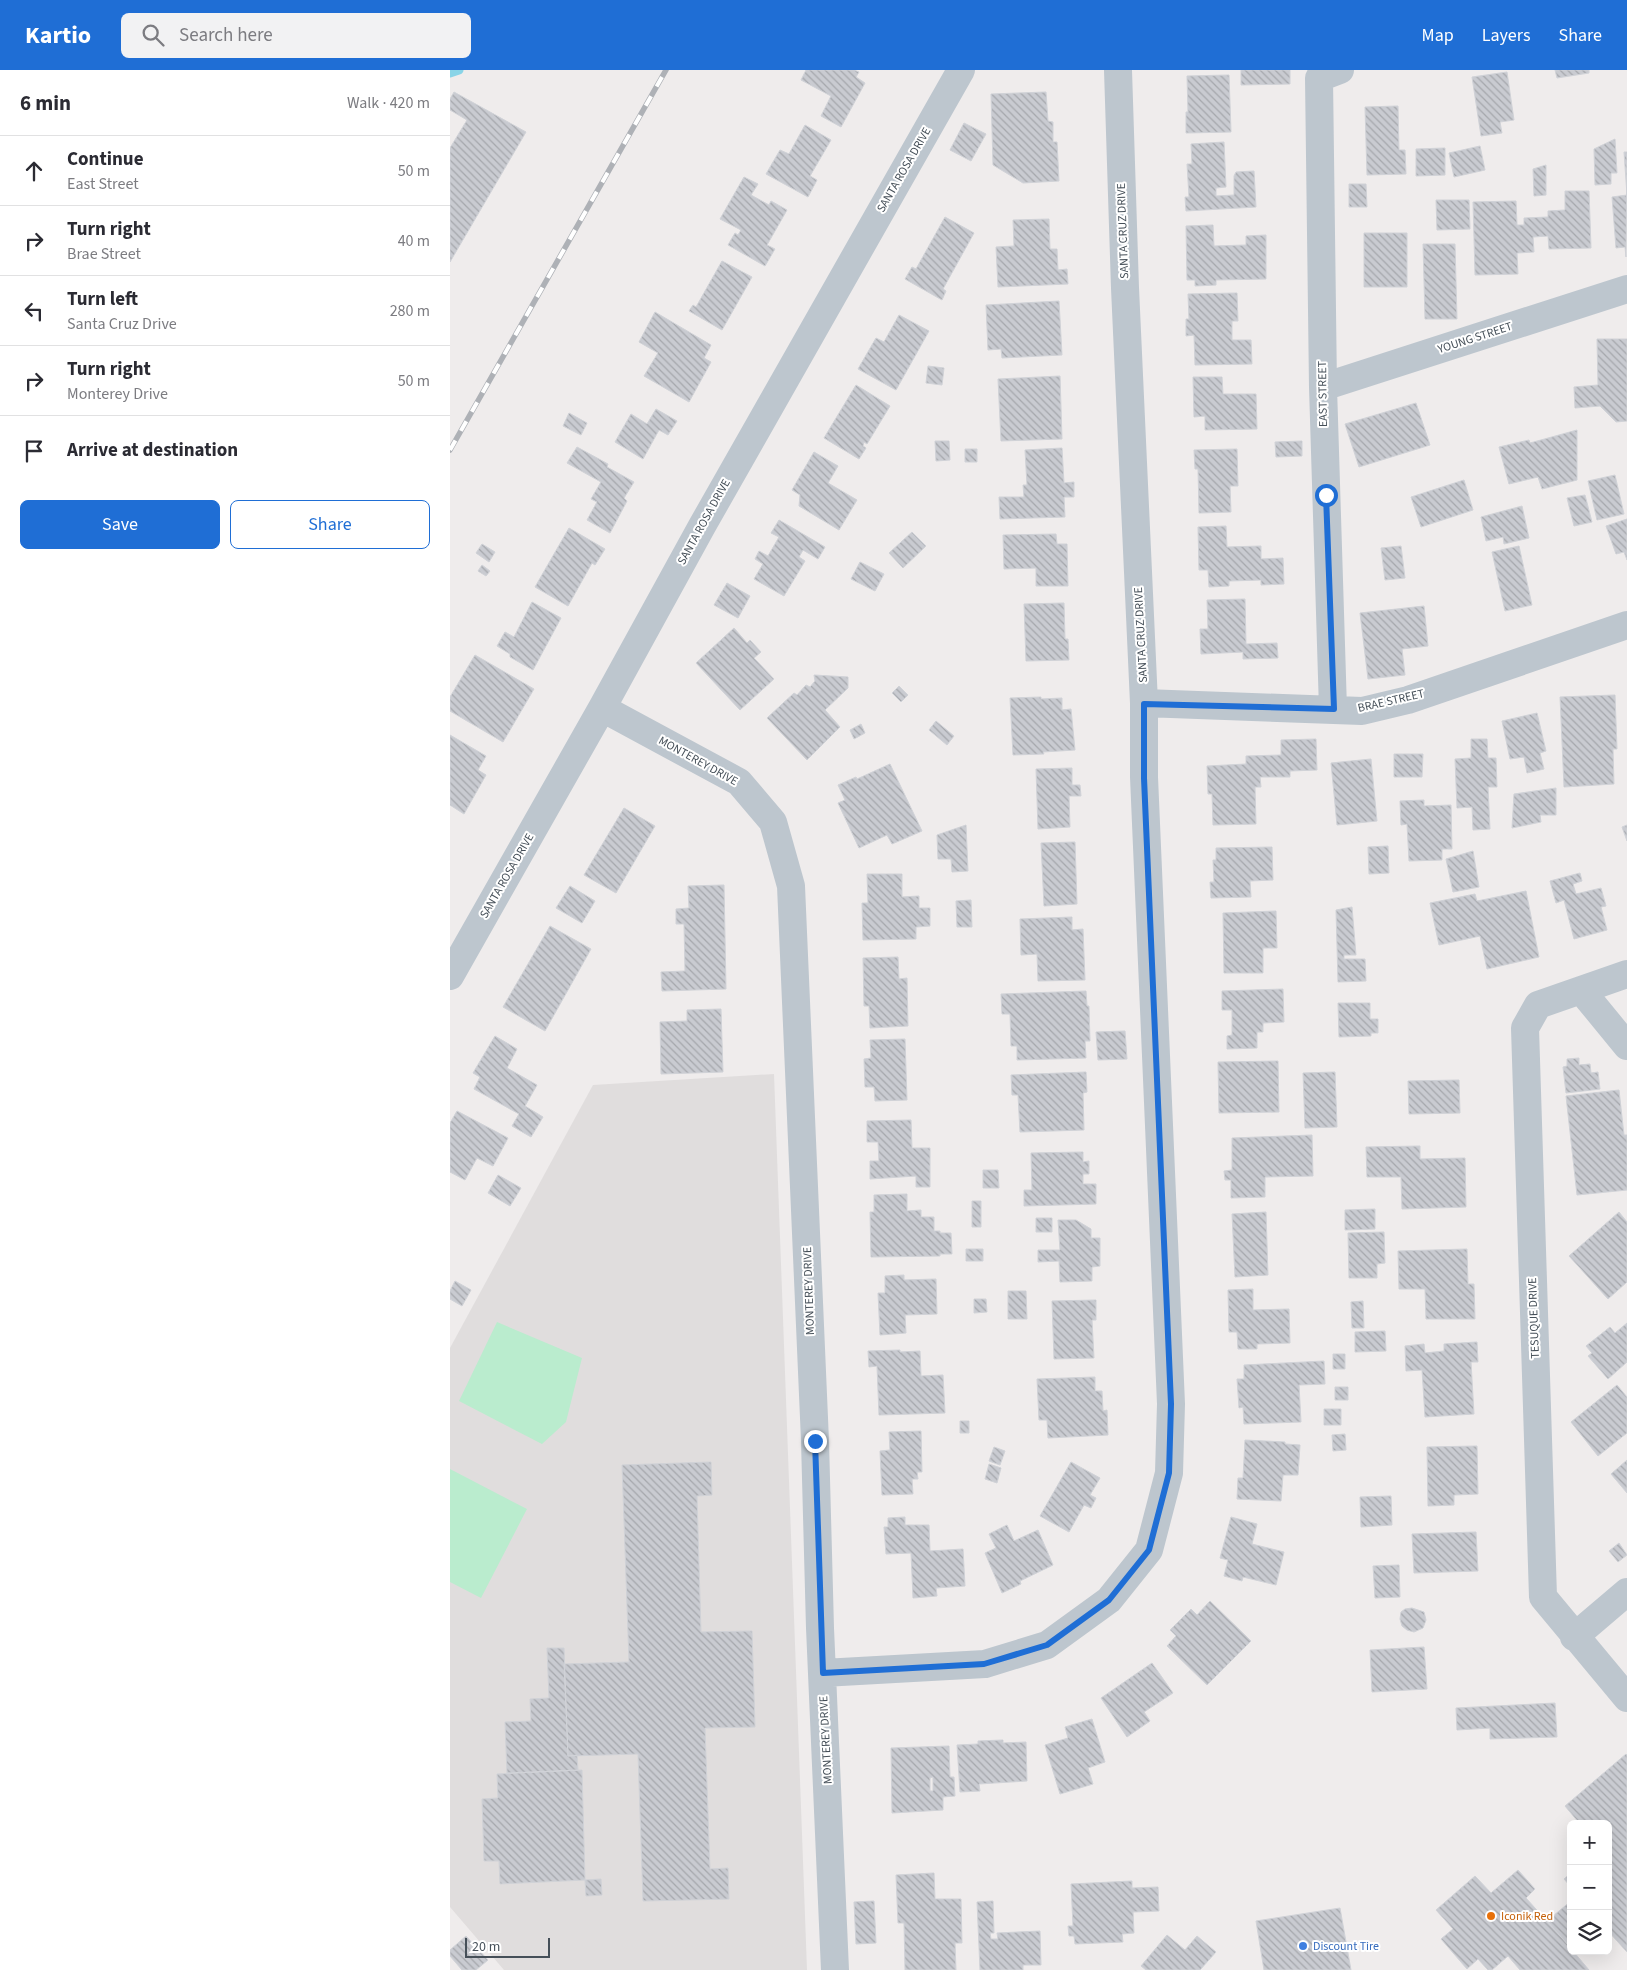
<!DOCTYPE html>
<html lang="en">
<head>
<meta charset="utf-8">
<style>
  body { margin:0; font-family:"Source Sans 3",sans-serif; background:#f2f2f3; color:#2b2b33 }
  .controls { position:absolute; right:15px; bottom:15px; display:grid; overflow:hidden; border-radius:8px; box-shadow:0 5px 20px #0002 }
  .controls button { width:45px; height:45px; display:grid; place-items:center; padding:0; border:0; border-bottom:1px solid #e1e1e2; background:#fff; color:#2b2b33; font:25px sans-serif }
  .scale { position:absolute; left:15px; bottom:12px; width:85px; box-sizing:border-box; padding-left:5px; border:2px solid #454f58; border-top:0; font-size:14px; line-height:18px; white-space:nowrap; color:#454f58; -webkit-text-stroke:4px #fff; paint-order:stroke }
  .stop { position:absolute; width:15px; height:15px; margin:-11px; border:4px solid #1f6ed5; border-radius:50%; background:#fff }
  .stop.end { background:#1f6ed5; border-color:#fff; box-shadow:0 1px 5px #0008 }
  .list { margin:0; padding:0; list-style:none }
  h2 { display:flex; justify-content:space-between; align-items:center; height:65px; margin:0; padding:0 20px; font-size:21px }
  h2 small { font-size:16px; font-weight:400; color:#7c7c81 }
  .list li { display:grid; grid-template-columns:32px 1fr auto; gap:15px; align-items:center; box-sizing:border-box; height:70px; padding:0 20px; border-top:1px solid #e1e1e2 }
  .list b { display:block; font-size:19px; white-space:nowrap }
  .list p { margin:0; font-size:16px; white-space:nowrap; color:#7c7c81 }
  .list em { font-size:16px; font-style:normal; color:#7c7c81 }
  .actions { display:flex; gap:10px; padding:15px 20px }
  .actions a { flex:1; padding:11px 0; border:1px solid #1f6ed5; border-radius:8px; text-align:center; font-size:18px; color:#1f6ed5 }
  .actions .main { background:#1f6ed5; color:#fff }
  .icon { flex:none; width:28px; height:28px; fill:none; stroke:currentColor; stroke-width:2; stroke-linecap:round; stroke-linejoin:round }
  .map { position:relative; flex:none; width:1177px; height:1900px; overflow:hidden }
  header { display:flex; align-items:center; gap:30px; box-sizing:border-box; height:70px; padding:0 25px; background:#1f6ed5; color:#fff }
  header strong { font-size:24px }
  nav { display:flex; gap:28px; margin-inline-start:auto; font-size:18px }
  .search { width:350px; height:45px; background:#f2f2f3; display:flex; align-items:center; gap:12px; box-sizing:border-box; padding:0 18px; border-radius:8px; color:#7c7c81; font-size:19px }
  main { display:flex }
  aside { flex:1; background:#fff }
  .map>svg:first-child { display:block }
  .education { fill:#e0dddd }
  .park { fill:#baecce }
  .lines { fill:none; stroke-linecap:round; stroke-linejoin:round }
  .stream { stroke:#89d4e7; stroke-width:9 }
  .building { fill:url(#building-back-hatch); stroke:#d0d2d7; fill-rule:evenodd }
  .street { stroke:#bdc6ce; stroke-width:28 }
  .rail-casing { stroke:#aeb1b6; stroke-width:5.5 }
  .rail { stroke:#fff; stroke-width:4; stroke-dasharray:11; stroke-linecap:butt }
  .route { stroke:#1f6ed5; stroke-width:6 }
  .food-dot { fill:#e8710a; stroke:#fff; stroke-width:2 }
  .shop-dot { fill:#3f7fe0; stroke:#fff; stroke-width:2 }
  .labels { text-anchor:middle; dominant-baseline:central; stroke-width:4; stroke-linejoin:round; paint-order:stroke }
  .street-label { font-size:12px; fill:#454f58; stroke:#fff }
  .food-label { font-size:12px; fill:#c56008; stroke:#fff; text-anchor:start }
  .shop-label { font-size:12px; fill:#366cbe; stroke:#fff; text-anchor:start }
</style>
</head>
<body>
<header>
<strong>Kartio</strong>
<div class="search"><svg class="icon" aria-label="search" viewBox="0 0 24 24"><circle cx="10" cy="10" r="6"/><path d="M15 15l6 6"/></svg>Search here</div>
<nav><a>Map</a><a>Layers</a><a>Share</a></nav>
</header>
<main>
<aside>
<h2>6 min<small>Walk · 420 m</small></h2>
<ul class="list">
<li><svg class="icon" aria-label="ahead" viewBox="0 0 24 24"><path d="M12 20V5M6 11l6-6 6 6"/></svg><div><b>Continue</b><p>East Street</p></div><em>50 m</em></li>
<li><svg class="icon" aria-label="right" viewBox="0 0 24 24"><path d="M7 20v-9h11M14 6l5 5-5 5"/></svg><div><b>Turn right</b><p>Brae Street</p></div><em>40 m</em></li>
<li><svg class="icon" aria-label="left" viewBox="0 0 24 24"><path d="M17 20v-9H6M10 6l-5 5 5 5"/></svg><div><b>Turn left</b><p>Santa Cruz Drive</p></div><em>280 m</em></li>
<li><svg class="icon" aria-label="right" viewBox="0 0 24 24"><path d="M7 20v-9h11M14 6l5 5-5 5"/></svg><div><b>Turn right</b><p>Monterey Drive</p></div><em>50 m</em></li>
<li><svg class="icon" aria-label="arrive" viewBox="0 0 24 24"><path d="M6 21V4h12l-3 4 3 4H6"/></svg><div><b>Arrive at destination</b></div></li>
</ul>
<div class="actions"><a class="main">Save</a><a>Share</a></div>
</aside>
<div class="map">
<svg width="1177" height="1900" viewBox="0 0 1177 1900">
  <defs>
    <pattern id="building-back-hatch" width="6" height="6" patternUnits="userSpaceOnUse" patternTransform="scale(1.25)"><rect width="6" height="6" fill="#c9cbd1"/><path d="M-1 5l2 2M0 0l6 6M5-1l2 2" fill="none" stroke="#a5a7ac"/></pattern>
  </defs>
  <rect width="100%" height="100%" fill="#efecec"/>
  <!-- education -->
  <path class="education" d="M324,1004l33,896h-303l-54,-63v-559l143,-263z"/>
  <!-- park -->
  <path class="park" d="M47,1252l85,36 -16,64 -24,22 -83,-43z
    M0,1399l77,40 -46,89 -31,-16z"/>
  <g class="lines">
    <!-- stream -->
    <path class="stream" d="M0,3l9,-3"/>
  </g>
  <!-- building -->
  <path class="building" d="M356,0h48l5,2 -3,5 9,6 -24,44 -20,-11 10,-20 -30,-16z
    M791,0h49v14l-49,1z
    M1105,0h34v3l-32,5z
    M1057,2l7,48 -14,2 2,11 -21,3 -9,-59z
    M779,5l2,57 -45,1v-21h2l-1,-36z
    M4,22l72,40 -76,130v-114l17,-28 -17,-10v-11z
    M596,22l2,29 5,1v20h4l2,39 -36,2 -30,-18 -2,-71z
    M948,36l1,44h6l1,24 -39,1 -2,-68z
    M514,53l22,11 -15,27 -21,-11z
    M355,55l26,15 -21,36 7,4 -9,17 -42,-23 14,-24 9,4z
    M1165,69l2,34h-6v11l-16,1 -1,-36z
    M774,72l2,45 -10,1v8l18,-1v-19l2,-4 18,-1 2,36 -70,4 -1,-14h4l-2,-33h5l-1,-20z
    M1030,76l5,24 -31,7 -5,-24z
    M995,78v27l-29,1v-27z
    M1174,82h3l-1,105 -1,-10 -9,1 -4,-51 15,-2z
    M1096,95v30l-12,1 -1,-27z
    M294,107l14,7 -7,11 18,10 2,-4 16,9 -20,35 8,4 -10,17 -37,-21 7,-12 3,2 3,-5 -21,-11z
    M899,114h17l1,23h-18z
    M1115,121h24l2,57 -42,1 -1,-13 -15,1 1,15 -17,1 1,21 -43,1 -2,-73 43,-1 1,24h7v-7l24,-1v-6l17,-1z
    M986,130h33l1,29 -33,1z
    M495,147l29,16 -31,56 3,2 -4,9 -37,-21 7,-12 4,2z
    M599,149l1,30h7l1,21 9,-1 1,15 -70,3 -2,-40 18,-1 -1,-26z
    M763,155l1,21 32,-1v-9l20,-1v44l-50,1v5l-21,1v-6h-8l-1,-54z
    M914,163h43v54h-43z
    M973,174h32l2,75h-32z
    M272,191l30,16 -30,53 -33,-19 4,-6 3,2z
    M787,223l1,28h-6v19h19l1,24 -57,1 -1,-30 -8,1v-17h3l-1,-25z
    M609,231l3,54 -60,3 -1,-9 -13,1 -2,-45z
    M205,242l56,33 -7,13 7,4 -22,40 -45,-26 14,-23 -19,-11z
    M449,245l30,16 -33,59 -38,-21 18,-31 8,4z
    M1147,269h30v82l-11,1 -16,-16 -25,2 -1,-21 24,-2z
    M478,296l16,2 -2,17 -16,-2z
    M610,306l2,63 -61,2 -3,-62z
    M743,307h29l1,17h33l1,35 -52,1v-14l-11,1z
    M406,315l34,21 -23,38 -3,-2 -1,4 3,2 -7,11 -35,-21z
    M966,333l14,42 -71,22 -14,-43z
    M206,339l21,12 -9,14 -9,-5 -16,29 -28,-17 16,-28 16,10z
    M119,343l18,10 -6,12 -18,-9z
    M1127,360v50l-35,9 -4,-12 -29,7 -10,-37 30,-7 1,3z
    M485,371h14l1,19 -14,1z
    M852,371v15l-26,1 -1,-15z
    M127,377l31,17 -1,3 27,15 -10,16 3,3 -17,32 -23,-13 10,-18 -6,-3 10,-17 -34,-19z
    M612,378l2,35 10,-1v15h-10l1,20 -65,2 -1,-22h25l-1,-12h4l-2,-35z
    M515,379h12v13h-12z
    M787,379l1,37h-8l1,26 -32,1 -1,-44h-3l-1,-19z
    M364,382l24,14 -10,17 29,17 -18,30 -40,-24 1,-11 -8,-5z
    M1165,405l9,39 -27,6 -9,-39z
    M1014,410l9,30 -52,17 -10,-30z
    M1135,425l7,27 -18,4 -7,-28z
    M1072,436l7,32 -25,6 -1,-7 -17,4 -5,-24z
    M1177,449v41l-3,-8 -8,2 -10,-28z
    M329,450l46,27 -7,12 -15,-9 -4,7 6,4 -21,35 -30,-17 9,-15 -8,-5 4,-8 9,5 11,-19 -8,-4z
    M776,456l1,21 34,-1v13l22,-1 1,26 -23,1v-5l-32,1v5l-20,1 -1,-17h-9l-1,-43z
    M119,458l36,21 -10,16 -3,-2 -24,43 -33,-19z
    M462,462l14,14 -23,22 -14,-15z
    M606,464l1,10h10l1,42h-32v-18l-32,1 -1,-34z
    M32,474l13,8 -6,10 -13,-9z
    M951,476l4,32 -20,2 -4,-32z
    M1069,476l13,59 -27,6 -13,-59z
    M410,492l24,12 -9,17 -24,-12z
    M32,495l8,6 -4,5 -8,-5z
    M277,513l23,13 -12,22 -24,-13z
    M795,529l1,45 31,-1 1,15 -35,1v-7l-42,2 -1,-25h8l-1,-29z
    M82,532l29,16 -28,52 -23,-13v-3l-13,-8 8,-14 9,5z
    M614,533l1,36h3l1,21 -43,1 -2,-57z
    M974,536l4,40 -26,3 3,26 -37,4 -8,-66z
    M284,558l13,15 3,-3 11,12 -7,6 20,21 -34,31 -44,-47z
    M25,585l59,34 -31,53 -53,-31v-14z
    M364,605l34,2v11l-23,22 15,17 -33,33 -40,-42 27,-25 3,2 9,-10 4,2 5,-6z
    M449,616l9,9 -7,7 -9,-9z
    M1165,625l2,54h-4l1,35 -50,3 -4,-90z
    M591,627v2l21,-1v12l9,-1 4,41 -32,2 1,2 -31,1 -3,-57z
    M1087,643l9,38 -6,2 4,16 -17,4 -3,-16 -14,2 -8,-38z
    M486,651l18,15 -7,9 -18,-15z
    M411,654l4,9 -11,6 -4,-9z
    M0,665l36,21 -8,14 8,5 -22,39 -14,-9z
    M866,669l1,31 -27,1v6h-30l1,10h-6l1,37 -43,1 -1,-31h-4l-1,-28 39,-2v-8l35,-1v-15z
    M1021,669h16l1,19h8l1,29h-9l2,42 -17,1 -1,-23 -15,1 -2,-49 16,-1z
    M944,684h29l-1,23h-28z
    M921,689l6,62 -40,4 -6,-62z
    M440,694l32,67 -30,13 -5,-9 -28,13 -21,-45 7,-3 -7,-15 18,-8 1,2z
    M622,698v17h8l1,11h-12l1,31 -32,2 -2,-60z
    M1106,718v27h-16l1,7 -29,6 2,-34z
    M974,730v6l27,-1 1,44h-10v11l-33,1 -2,-37 -6,1 -1,-24z
    M174,738l31,18 -39,67 -32,-18z
    M516,755l2,46 -16,1 -1,-13h-13l-1,-24z
    M1177,755v16l-5,-14z
    M625,772l2,62 -33,2 -3,-63z
    M938,776l1,27 -20,1 -1,-27z
    M822,777l1,33 -23,1 1,16 -40,1 -1,-16h4l-1,-22h3v-12z
    M1023,781l6,36 -26,5 -7,-33z
    M1130,803l2,8 -9,3 3,10 25,-6 5,18 -5,1 6,23 -33,9 -10,-39 -8,3 -6,-22z
    M417,804h35v23l17,-1v12h11v18l-14,1v12l-53,1 -1,-37h6z
    M274,815l2,104 -64,2 -1,-19 24,-1 -1,-47h-8v-15l13,-1 -1,-22z
    M120,816l25,15 -13,22 -26,-15z
    M1076,821l13,66 -52,12 -7,-33 -41,9 -9,-42 45,-9 2,7z
    M521,830l1,27h-15l-1,-26z
    M902,837l4,48h-12v4h21l1,22 -28,1 -2,-72z
    M826,841l1,37h-14v25h-39l-1,-60z
    M622,847v13l11,-1 2,51 -47,1 -1,-27 -16,1 -1,-36z
    M100,856l41,23 -46,82 -42,-24z
    M448,887l1,22 8,-1 1,48 -38,2 -1,-22h-5l-1,-48z
    M833,919l1,33 -21,1v9h-6v16l-30,1v-13l5,-1v-25h-10v-19z
    M636,921l1,15h2l1,35h-5l1,17 -69,2v-14h-6l-1,-32h-8l-1,-20z
    M888,933h32v16h8v14h-7v3l-32,1z
    M271,939l2,63 -62,2 -1,-52 27,-1v-11z
    M675,961l2,28 -29,1 -2,-28z
    M45,966l22,13 -10,19 30,17 -12,21 18,11 -12,20 -19,-11 7,-12 -45,-25 6,-12 -7,-4z
    M455,969l2,61 -32,1 -1,-14h-9l-1,-28 7,-1 -1,-18z
    M1129,988v7l11,-1 1,9 7,-1 2,17 -34,4 -3,-26 4,-1v-7z
    M828,991l1,51 -60,1 -1,-51z
    M636,1002l1,20 -4,1 1,37 -64,2 -2,-37h-6l-1,-20z
    M885,1002l2,55 -32,1 -2,-55z
    M1009,1010l1,33 -51,1 -1,-33z
    M1169,1020l5,45h3v55l-50,5 -11,-99z
    M7,1041l51,27 -15,28 -16,-8 -12,22 -15,-8v-49z
    M461,1050l1,28h18v39h-14v-11l-46,3v-18h9l-1,-19h-11v-21z
    M862,1065l1,41 -48,1v20l-34,1v-18h-6l-1,-9 8,-1v-32z
    M970,1076v13l45,-1 1,49 -64,2 -1,-32h-34l-1,-30z
    M633,1082v10l6,-1v13h-6v10h13v20l-72,2v-16h8l-1,-37z
    M533,1100h15l1,18h-16z
    M48,1105l23,13 -11,18 -22,-13z
    M457,1124v17l14,-1v7h13v14h6v2h11l1,21h-12v2l-69,1 -1,-45h4v-17z
    M522,1131h9v26h-9z
    M925,1139v20l-30,1v-20z
    M816,1142l2,63 -33,2 -3,-63z
    M1169,1142l8,10v60l-19,17 -39,-43z
    M586,1148h16v14h-16z
    M608,1150h18l15,9v9h9v28l-8,1v14l-32,1 -1,-21 -21,1v-12h22z
    M934,1162l1,31 -8,1v14h-28l-1,-45z
    M516,1179h17v12h-17z
    M1017,1179l1,35h6l1,35h-49l-1,-30h-26l-1,-38z
    M454,1205v5l32,-1 1,35 -32,1 1,18 -26,2 -2,-42h7v-17z
    M5,1211l16,9 -9,16 -12,-7v-8z
    M803,1219v21l36,-1 1,34 -33,1v5h-19l-1,-17h-8l-1,-42z
    M558,1221h18l1,28h-19z
    M524,1229h12l1,13 -13,1z
    M646,1230v20h-4l2,38 -40,1 -2,-58z
    M913,1231l1,27h-12l-1,-26z
    M1177,1253v39l-19,17 -20,-23 4,-3 -6,-7 24,-19 5,6z
    M935,1261l1,20 -31,1v-20z
    M1027,1272l1,20h-7l3,52 -49,3 -3,-47 -16,1 -1,-25 19,-2 1,9 19,-2v-7z
    M450,1280v2l20,-1 1,25 22,-1 2,38 -66,2 -2,-49 -8,1 -1,-16z
    M883,1284h12v15h-12z
    M874,1291l1,23 -26,1 2,37 -57,2 -1,-17 -4,1 -2,-29h7v-14z
    M645,1307v14h7l1,20 4,-1 1,25 -60,3 -1,-18h-8l-2,-41z
    M1167,1315l10,12v36l-29,23 -27,-34z
    M885,1317h13v13h-13z
    M874,1339h17v16h-17z
    M510,1351h9v12h-9z
    M471,1361l1,41h-5l1,7h-6l1,15 -31,1 -2,-44 10,-1 -1,-18z
    M895,1364l1,16 -13,1 -1,-16z
    M795,1370l40,2v2l15,1 -2,30h-15l-2,26 -44,-2 1,-21h5z
    M1027,1376l1,48 -24,1v10l-26,1 -1,-59z
    M544,1377l11,4 -5,14 -11,-4z
    M1177,1390v33l-16,-19z
    M261,1392l1,33 -15,1 4,136 51,-1 3,96 -50,1 5,141 18,-1 1,31 -86,2 -5,-147 -70,2 -4,-92 65,-2 -7,-197z
    M621,1392l29,16 -10,17 6,3 -5,10 -7,-3 -15,27 -29,-16z
    M539,1394l12,4 -4,15 -12,-4z
    M941,1426l1,29 -31,2 -1,-30z
    M455,1447v8h24l1,26 33,-2 2,37 -29,2 1,8 -24,2 -2,-45 -25,1 -2,-27h4v-9z
    M781,1447l26,7 -5,20 32,8 -8,33 -33,-8 -1,4 -18,-5 4,-16 -8,-2z
    M557,1455l7,16 24,-11 15,35 -33,16 1,3 -19,9 -17,-40 11,-5 -7,-14z
    M1026,1462l2,39 -64,2 -2,-39z
    M1169,1473l8,12 -9,7 -9,-11z
    M949,1495l1,32 -25,1 -2,-32z
    M760,1531l41,40 -44,44 -40,-39 9,-10 -6,-6 21,-21 6,6z
    M962,1538l12,4 2,8 -3,8 -9,4 -7,-2 -5,-4 -2,-7 1,-7 4,-3z
    M974,1577l3,42 -55,3 -2,-42z
    M97,1578h17l4,108 9,-1 1,15 -71,3 -2,-51 26,-1 -1,-22 19,-1z
    M702,1593l21,30 -29,19 6,9 -23,16 -26,-39z
    M1105,1633l2,34 -67,2v-11l-33,2 -1,-22z
    M642,1649l13,43 -17,6 5,16 -33,10 -15,-49 23,-7 -3,-11z
    M553,1670v3l23,-1 1,39 -48,3 1,7 -20,1 -3,-47 21,-1v-3z
    M499,1676l1,31h4l1,19 -12,1v13l-51,3 -1,-65zM483,1707v14h-3v-13z
    M1176,1684l1,1v197l-19,-21v-107h-28l-15,-18z
    M132,1700l3,110 -85,4 -1,-23h-15l-2,-62 16,-1 -1,-24z
    M1068,1800l17,19 -9,9 45,50v3h2l16,19h-69l-12,-14 -16,14h-4l-10,-11 -11,10 -26,-30 12,-10 -17,-19 39,-34 16,17z
    M484,1803l1,26h26l1,44h-7l1,27h-51l-1,-47h-6l-2,-48z
    M1121,1803v14l-7,-8z
    M151,1809l1,16 -16,1 -1,-16z
    M682,1811v7l26,-1 1,24 -26,1 1,21 -12,1 1,8 -48,2 -1,-8h-5l-1,-10h5l-2,-42z
    M424,1831l2,42 -20,1 -2,-42z
    M543,1831l1,32h-4l1,6h7l-1,-6 43,-2 1,34h-18v5h-43l-3,-68z
    M1121,1831v47l-24,-27z
    M890,1838l11,62h-87l-8,-49z
    M717,1865l18,15 12,-14 19,16 -16,18h-54l-5,-4z
    M16,1866l22,24 -12,10h-14l-12,-14v-6z"/>
  <g class="lines">
    <!-- street -->
    <path class="street" d="M873,317l304,-98
      M694,633l218,8 46,-11 219,-75
      M152,638l137,74 34,40 18,64 24,555 5,187 15,342
      M883,639l-10,-322 -4,-309 21,-8
      M1177,904l-89,31 -13,23 18,569 84,101
      M0,906l152,-268 100,-182 259,-456
      M1131,920l46,56
      M1124,1567l53,-45
      M373,1603l162,-9 62,-19 62,-45 40,-50 20,-77 2,-69 -27,-627v-74l-19,-415 -7,-218"/>
    <!-- rail casing -->
    <g class="rail-casing">
      <path id="rail" d="M0,380l216,-380"/>
    </g>
    <!-- rail -->
    <use href="#rail" class="rail"/>
  </g>
  <g class="lines">
    <!-- route -->
    <path class="route" d="M365,1371l8,232 161,-9 63,-19 62,-45 40,-50 20,-77 2,-69 -27,-626v-74l190,5 -8,-214"/>
  </g>
  <!-- markers -->
  <circle class="food-dot" cx="1041" cy="1846" r="5"/>
  <circle class="shop-dot" cx="853" cy="1876" r="5"/>
  <g class="labels">
    <!-- street labels -->
    <g class="street-label">
      <text transform="translate(454 100) rotate(-60)">SANTA ROSA DRIVE</text>
      <text transform="translate(673 161) rotate(-92)">SANTA CRUZ DRIVE</text>
      <text transform="translate(1025 268) rotate(-18)">YOUNG STREET</text>
      <text transform="translate(873 324) rotate(-91)">EAST STREET</text>
      <text transform="translate(254 452) rotate(-61)">SANTA ROSA DRIVE</text>
      <text transform="translate(691 565) rotate(-93)">SANTA CRUZ DRIVE</text>
      <text transform="translate(941 631) rotate(-13)">BRAE STREET</text>
      <text transform="translate(248 691) rotate(29)">MONTEREY DRIVE</text>
      <text transform="translate(57 806) rotate(-60)">SANTA ROSA DRIVE</text>
      <text transform="translate(359 1221) rotate(-92)">MONTEREY DRIVE</text>
      <text transform="translate(1084 1248) rotate(-92)">TESUQUE DRIVE</text>
      <text transform="translate(376 1670) rotate(-93)">MONTEREY DRIVE</text>
    </g>
    <!-- food labels -->
    <g class="food-label">
      <text x="1051" y="1846">Iconik Red</text>
    </g>
    <!-- shop labels -->
    <g class="shop-label">
      <text x="863" y="1876">Discount Tire</text>
    </g>
  </g>
</svg>
<div class="controls">
<button>+</button>
<button>−</button>
<button><svg class="icon" aria-label="layers" viewBox="0 0 24 24"><path d="M12 4l9 5-9 5-9-5zM3 14l9 5 9-5"/></svg></button>
</div>
<div class="scale">20 m</div>
<div class="stop" style="left:876px;top:425px"></div>
<div class="stop end" style="left:365px;top:1371px"></div>
</div>
</main>
</body>
</html>
